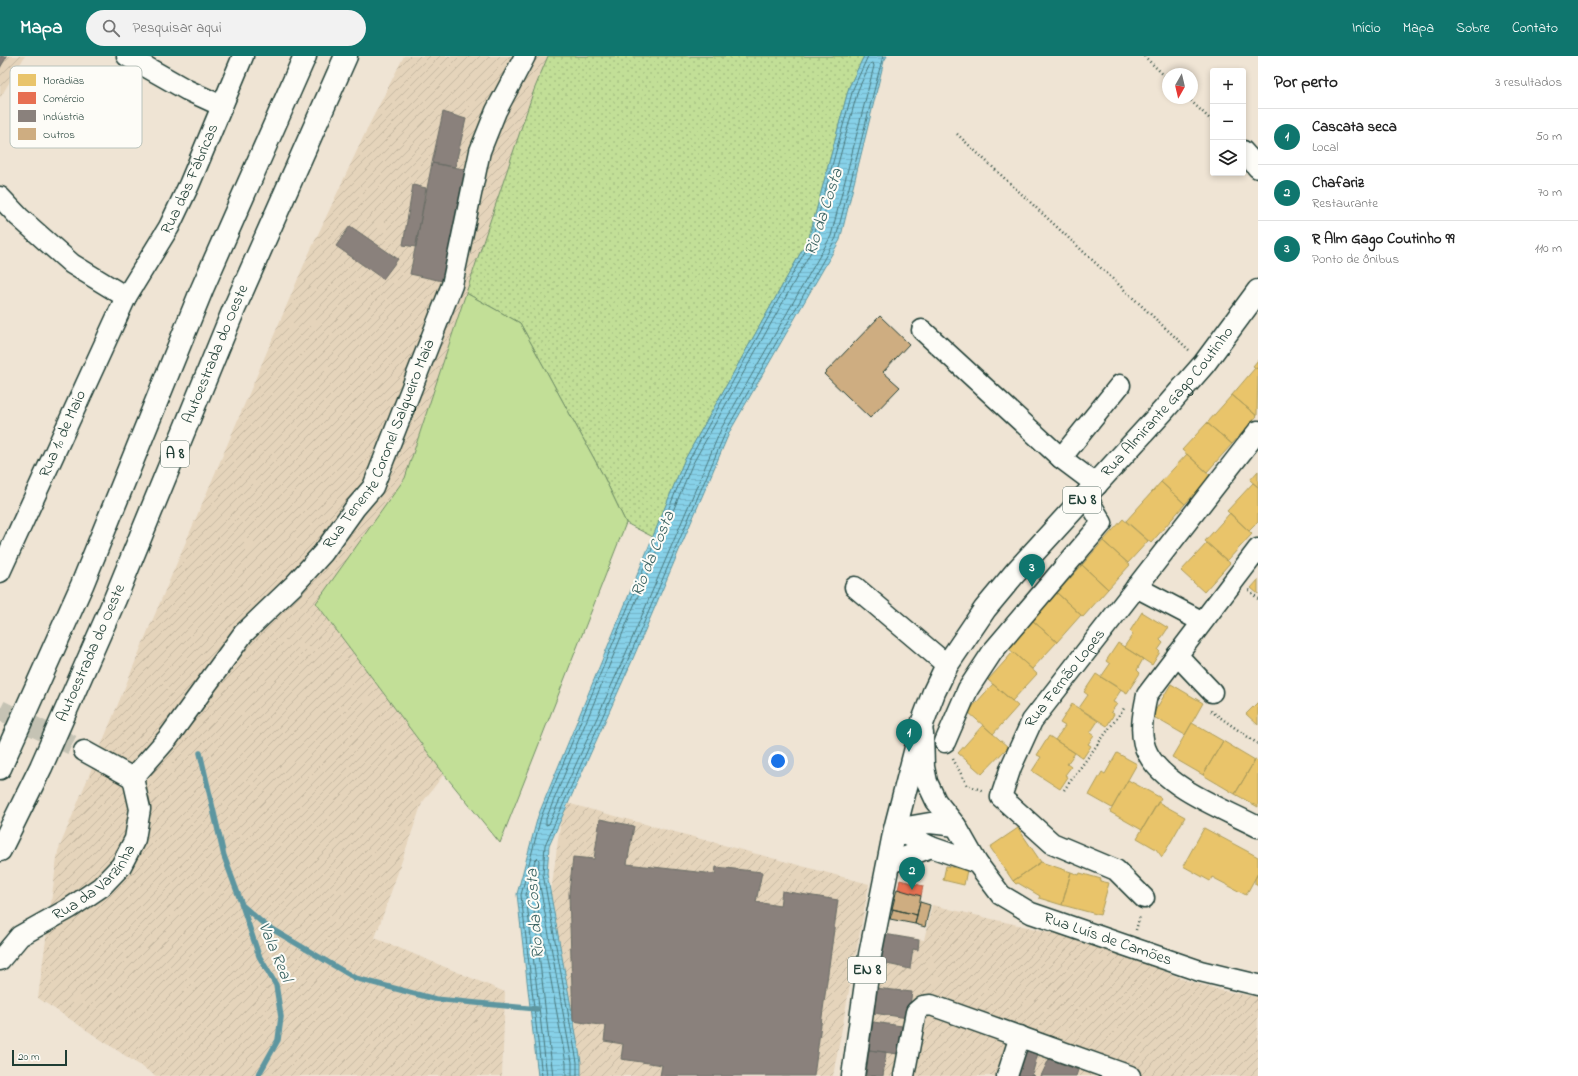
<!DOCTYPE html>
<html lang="pt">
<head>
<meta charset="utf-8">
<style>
  body { margin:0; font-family:"Indie Flower",sans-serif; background:#f2f2f2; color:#222 }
  .controls { position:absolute; right:12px; top:12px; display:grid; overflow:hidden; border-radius:4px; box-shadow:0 2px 6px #0003 }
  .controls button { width:36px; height:36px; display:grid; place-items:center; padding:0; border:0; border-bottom:1px solid #e0e0e0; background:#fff; color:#222; font:20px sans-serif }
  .compass { position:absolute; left:1162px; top:12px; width:36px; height:36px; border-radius:50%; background:#fff; box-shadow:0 2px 6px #0003; rotate:188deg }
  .scale { position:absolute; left:12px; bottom:10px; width:55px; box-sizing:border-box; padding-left:4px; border:2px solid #1f3d34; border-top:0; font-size:11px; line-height:14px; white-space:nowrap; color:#1f3d34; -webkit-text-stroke:3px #fdfcf7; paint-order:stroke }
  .you { position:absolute; left:778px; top:705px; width:14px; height:14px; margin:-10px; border:3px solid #fff; border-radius:50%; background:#1a73e8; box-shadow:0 0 0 6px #1a73e833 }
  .badge { display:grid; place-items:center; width:26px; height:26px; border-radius:50%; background:#0f766e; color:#fff; font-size:13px; font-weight:700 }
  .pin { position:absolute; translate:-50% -33px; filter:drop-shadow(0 1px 2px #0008) }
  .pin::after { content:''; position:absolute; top:21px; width:14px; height:12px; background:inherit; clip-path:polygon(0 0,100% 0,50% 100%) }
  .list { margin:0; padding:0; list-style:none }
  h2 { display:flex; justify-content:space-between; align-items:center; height:52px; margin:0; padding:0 16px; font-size:17px }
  h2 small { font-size:13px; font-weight:400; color:#767676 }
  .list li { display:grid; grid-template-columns:26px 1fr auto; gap:12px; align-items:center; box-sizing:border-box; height:56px; padding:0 16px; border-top:1px solid #e0e0e0 }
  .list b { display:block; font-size:15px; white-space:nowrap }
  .list p { margin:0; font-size:13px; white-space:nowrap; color:#767676 }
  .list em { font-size:13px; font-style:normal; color:#767676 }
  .icon { flex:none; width:22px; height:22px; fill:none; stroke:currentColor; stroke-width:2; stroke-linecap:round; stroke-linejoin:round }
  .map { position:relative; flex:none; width:1258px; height:1020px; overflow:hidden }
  header { display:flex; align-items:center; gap:24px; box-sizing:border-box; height:56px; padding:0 20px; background:#0f766e; color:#fff }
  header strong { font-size:19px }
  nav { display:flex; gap:22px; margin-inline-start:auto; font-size:14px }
  .search { width:280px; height:36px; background:#f2f2f2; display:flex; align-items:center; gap:10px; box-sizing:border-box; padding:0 14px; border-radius:22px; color:#767676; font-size:15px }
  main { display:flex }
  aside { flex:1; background:#fff }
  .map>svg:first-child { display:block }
  .industrial { fill:url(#industrial-furrows) }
  .grass { fill:url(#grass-dots); stroke:#708e66 }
  .garden { fill:#c2df97; stroke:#708e66 }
  .water { fill:url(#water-rules); stroke:#5d96a0 }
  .homes { fill:#e9c46a; stroke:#ac9c5a }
  .shops { fill:#e76f51; stroke:#ab6048 }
  .industry { fill:#8a817c; stroke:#6a6d66 }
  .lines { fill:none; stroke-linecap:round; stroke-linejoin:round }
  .shore { stroke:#49787c; stroke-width:1 }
  .stream { stroke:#5d96a0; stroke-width:5.5 }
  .building { fill:#cead81; stroke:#1f3d34 }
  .minor-tunnel { stroke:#c5c3b4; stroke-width:20; stroke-dasharray:20 10; stroke-linecap:butt }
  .minor-casing { stroke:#1f3d34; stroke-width:23 }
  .major-casing { stroke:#1f3d34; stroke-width:25 }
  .highway-casing { stroke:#1f3d34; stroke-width:25 }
  .path { stroke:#1f3d34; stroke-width:2.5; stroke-dasharray:1 3; stroke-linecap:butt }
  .minor { stroke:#fdfcf7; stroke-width:20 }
  .major { stroke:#fdfcf7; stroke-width:22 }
  .highway { stroke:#fdfcf7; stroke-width:22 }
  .labels { text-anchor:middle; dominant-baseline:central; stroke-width:4; stroke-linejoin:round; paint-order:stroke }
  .shield { fill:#fdfcf7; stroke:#62766e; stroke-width:1 }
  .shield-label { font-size:15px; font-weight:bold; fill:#1f3d34 }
  .street-label { font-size:16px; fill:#1f3d34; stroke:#fdfcf7 }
  .water-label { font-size:17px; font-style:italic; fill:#396261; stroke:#fdfcf7 }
  .key { fill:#fdfcf7; stroke:#bac3bc; stroke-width:1 }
  .key-label { font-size:11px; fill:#1f3d34 }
</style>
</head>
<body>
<header>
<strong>Mapa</strong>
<div class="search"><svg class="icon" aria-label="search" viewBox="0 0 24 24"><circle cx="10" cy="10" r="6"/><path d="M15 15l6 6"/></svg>Pesquisar aqui</div>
<nav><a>Início</a><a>Mapa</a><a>Sobre</a><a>Contato</a></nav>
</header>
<main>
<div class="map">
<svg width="1258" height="1020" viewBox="0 0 1258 1020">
  <defs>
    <pattern id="industrial-furrows" width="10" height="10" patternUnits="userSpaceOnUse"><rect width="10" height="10" fill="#e5d4bb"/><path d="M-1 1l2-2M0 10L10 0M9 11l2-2" fill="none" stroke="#c4b7a1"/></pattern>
    <pattern id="grass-dots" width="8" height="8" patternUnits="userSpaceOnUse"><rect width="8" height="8" fill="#c2df97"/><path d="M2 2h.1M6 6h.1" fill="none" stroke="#a6c083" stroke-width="1.8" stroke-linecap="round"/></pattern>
    <pattern id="water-rules" width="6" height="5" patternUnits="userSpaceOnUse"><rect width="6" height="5" fill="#87d1e8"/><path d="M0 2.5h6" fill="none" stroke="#74b4c8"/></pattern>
  </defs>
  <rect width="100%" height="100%" fill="#efe4d4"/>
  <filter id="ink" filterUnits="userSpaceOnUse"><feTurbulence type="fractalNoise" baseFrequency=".025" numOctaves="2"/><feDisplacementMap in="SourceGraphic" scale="8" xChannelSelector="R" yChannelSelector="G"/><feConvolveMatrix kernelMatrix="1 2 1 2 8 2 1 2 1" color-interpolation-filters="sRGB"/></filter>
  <g filter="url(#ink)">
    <!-- industrial -->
    <path class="industrial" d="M0,0h25l-25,42z
      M404,0h144l-14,34 -129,388 -89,125 128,171 -22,29 -47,135 130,54 -3,84h-346l-118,-78 20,-147 89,-218 159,-373 62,-133z
      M563,746l306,82 -36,192h-267l-21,-138z
      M932,849l168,39 85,36 38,11 35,6v79h-395l18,-143 43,7z"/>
    <!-- grass -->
    <path class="grass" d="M548,0h316l-15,31 -40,151 -125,223 -31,76 -27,-14 -23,-48 -83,-152 -54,-30 68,-203z"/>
    <!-- garden -->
    <path class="garden" d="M466,237l54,30 83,152 23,48 -126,320 -56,-69 -128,-171 89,-125z"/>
    <!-- water -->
    <path class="water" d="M864,0h23l-3,5 -44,179 -110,191 -99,232 -82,183 -2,28 34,188v14h-43l-21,-182 21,-78 146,-355 125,-223 40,-151z"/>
    <!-- homes -->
    <path class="homes" d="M1258,304v9l-5,-3z
      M1255,312l3,1 -1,47 -25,-21z
      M1232,339l25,21 -25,28 -25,-21z
      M1207,367l25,21 -25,28 -25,-22z
      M1187,398l24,22 -26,28 -24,-22z
      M1258,415v16l-8,-7z
      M1161,426l24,22 -34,39 -25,-22z
      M1253,427l5,4v35l-9,9 -22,-20z
      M1230,457l22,21 -25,27 -22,-20z
      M1123,463l25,22 -20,22 -25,-22z
      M1103,485l27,24 -22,24 -26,-24z
      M1207,487l23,20 -26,29 -23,-21z
      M1082,509l26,24 -25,28 -26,-24z
      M1258,524v14l-7,-6z
      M1057,537l24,22 -24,27 -25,-22z
      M1142,556l26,16 -8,12 3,3 -5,7 2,2 -8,13 -28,-18 9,-13 -3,-3z
      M1032,564l25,22 -25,27 -25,-22z
      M1118,587l25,16 -6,11 3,3 -13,20 -26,-16 9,-13 -4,-3z
      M1013,596l24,22 -25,27 -24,-21z
      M1096,618l25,16 -8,12 4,2 -6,8 3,2 -7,12 -28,-18 9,-13 -4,-3z
      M993,628l25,22 -25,28 -25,-22z
      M1171,628l32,19 -18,32 -33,-19z
      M1258,646v23l-12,-11z
      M1072,648l26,17 -8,12 4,3 -6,8 3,2 -8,12 -28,-18 10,-14 -5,-3z
      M1192,667l31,18 -20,34 -31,-18z
      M983,669l25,22 -26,27 -24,-21z
      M1049,680l26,17 -8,11 4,3 -6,8 3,2 -8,12 -28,-18 9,-14 -4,-2z
      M1223,685l32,19 -20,34 -32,-19z
      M1117,697l20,11 -25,44 -23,-13 13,-23 3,2z
      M1255,704l3,1v46l-23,-13z
      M1128,724l33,18 -19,32 -32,-18z
      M1158,746l27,15 -23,40 -6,-8 -19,-11z
      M1018,772l23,34 -28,19 -23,-34z
      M1204,772l54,29v16l-12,22 -34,-18 -2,4 -27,-15z
      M1041,806l30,10 -9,33 -23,-7 1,-2 -22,-13 -2,1 -3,-3z
      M946,810l21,4 -3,15 -21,-5z
      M1071,816l8,3 1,-2 21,6 -1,2 9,2 -9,32 -38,-10z
      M1258,817v13l-3,-2v-5z"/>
    <!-- shops -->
    <path class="shops" d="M900,824l23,6 -2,10 -23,-6z"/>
    <!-- industry -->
    <path class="industry" d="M0,0h7l-7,12z
      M443,56l23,7 -11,48 -23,-4z
      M432,107l37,7 -22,112 -37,-8z
      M413,129l13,3 -10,59 -13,-2z
      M350,170l48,33 -15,20 -47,-33z
      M600,763l34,7 -7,38 88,10 1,-7 46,5 -6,30 24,4 2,-15 56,9 -24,176h-154l2,-11 -41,-6 2,-15 -19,-3 2,-15 -33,-5 -4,-128 4,-36 21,2z
      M884,878l35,6 -1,10 -5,-1 -3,20 -32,-7z
      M875,932l37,4 -4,26 -35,-5z
      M873,966l29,4 -4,28 -29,-4z
      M1023,991l15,6 -6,22 3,1h-20z
      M869,994l17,2 -3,24h-17z
      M1049,1003l29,11 -2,6h-35z"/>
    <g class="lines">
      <!-- shore -->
      <path class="shore" d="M873,7l1,3 -43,170 -109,191 -99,233 -74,164 -3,1v-6l146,-354 125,-224 41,-151 12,-26z
        M542,1020l-21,-181 20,-78 147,-355 124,-223 41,-150 15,-33
        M547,1020l-21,-181 9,-35 2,-2 2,2 -1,15 34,187v14
        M553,1020l-19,-166 2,-2 2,1 28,154v13
        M577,1020v-14l-34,-188 2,-29 82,-183 100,-233 109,-191 47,-182"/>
      <!-- stream -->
      <path class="stream" d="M200,697l24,103 18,49 23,20 90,53 80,21 102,10
        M242,849l17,51 17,29 5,32 -3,23 -20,36"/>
    </g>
    <!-- building -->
    <path class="building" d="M880,260l29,28 -26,28 17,15 -30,31 -46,-44z
      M897,833l24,7 -4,19 -25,-6z
      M920,846l10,3 -5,22 -10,-3z
      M893,853l24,6 -2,9 -25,-5z"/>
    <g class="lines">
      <!-- minor-tunnel -->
      <path class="minor-tunnel" d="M0,654l84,41"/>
      <!-- minor casing -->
      <g class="minor-casing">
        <g id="minor">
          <path d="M127,0l60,34 35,16"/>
          <path d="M1243,95l15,17"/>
          <path d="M0,141l19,20 53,47 54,33"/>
          <path d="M922,274l139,128 36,27"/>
          <path d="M1061,402l59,-73"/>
          <path d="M1258,493l-111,146c-4,18 -9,41 1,59 18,34 76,55 110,73"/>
          <path id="s1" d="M0,516l126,-275 43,-70 20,-42 54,-129"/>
          <path d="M855,531l92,78"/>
          <path d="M1136,531l65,34"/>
          <path d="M1177,599l35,37"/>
          <path id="s2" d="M923,677l1,34 3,15 9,19 20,25 21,37 24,32 30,18 169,58 58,14"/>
          <path d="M945,686l23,-53 25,-38 109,-128 -16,-27"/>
          <path d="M84,695l49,27"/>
          <path id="s3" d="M133,722l35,-40 75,-104 51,-49 29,-32 32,-45 18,-21 79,-202 28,-134 16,-40 29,-55"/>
          <path d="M895,773l36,18 46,16"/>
          <path d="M895,773l35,-6 26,3"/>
          <path d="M888,808l43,-17"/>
          <path id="s4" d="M1144,842l-28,-28 -64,-27 -51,-46 10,-30 21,-46 226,-290"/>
          <path id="s5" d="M0,904l20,-24 50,-28 31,-21 20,-21 14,-27 5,-30 -7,-31"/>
          <path d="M904,1020l12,-64 7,-6 8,-1 199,71"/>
          <path d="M1007,1020l13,-40"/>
        </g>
      </g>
      <!-- major casing -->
      <g class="major-casing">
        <g id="major">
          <path id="s6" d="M853,1020l17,-121 25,-126 28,-108 11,-29 13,-27 38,-56 30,-36 147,-161 42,-48 54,-73"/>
        </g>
      </g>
      <!-- highway casing -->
      <g class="highway-casing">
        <g id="highway">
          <path d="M0,712l82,-183 120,-296 103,-233"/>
          <path id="s7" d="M0,794l41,-83 74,-168 119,-290 112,-253"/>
        </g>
      </g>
      <!-- path -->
      <path class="path" d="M1144,0l24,23
        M1188,42l25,24
        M957,78l232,216
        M1249,534l9,9
        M1211,655l47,33
        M953,703l14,26 17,6
        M1064,734l61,-83
        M1136,874l4,-14"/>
      <!-- minor -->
      <use href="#minor" class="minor"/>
      <!-- major -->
      <use href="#major" class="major"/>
      <!-- highway -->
      <use href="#highway" class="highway"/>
    </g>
  </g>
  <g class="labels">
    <!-- shield labels -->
    <g class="shield">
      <rect x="161" y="385" width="28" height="26" rx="3"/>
      <rect x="1063" y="431" width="38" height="26" rx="3"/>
      <rect x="848" y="901" width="38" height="26" rx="3"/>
    </g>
    <g class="shield-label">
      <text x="175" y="398">A 8</text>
      <text x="1082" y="444">EN 8</text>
      <text x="867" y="914">EN 8</text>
    </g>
    <!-- street labels -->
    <g class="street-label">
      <text stroke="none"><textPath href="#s1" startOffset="437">Rua das Fábricas</textPath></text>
      <text stroke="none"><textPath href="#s7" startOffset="541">Autoestrada do Oeste</textPath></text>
      <text stroke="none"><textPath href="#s6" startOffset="767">Rua Almirante Gago Coutinho</textPath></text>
      <text transform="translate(63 378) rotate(-66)">Rua 1º de Maio</text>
      <text stroke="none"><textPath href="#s3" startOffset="419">Rua Tenente Coronel Salgueiro Maia</textPath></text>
      <text stroke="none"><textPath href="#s7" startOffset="217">Autoestrada do Oeste</textPath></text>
      <text stroke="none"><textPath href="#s4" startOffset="314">Rua Fernão Lopes</textPath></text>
      <text stroke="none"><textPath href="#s5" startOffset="124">Rua da Varzinha</textPath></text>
      <text stroke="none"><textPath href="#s2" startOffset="301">Rua Luís de Camões</textPath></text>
    </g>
    <!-- water labels -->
    <g class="water-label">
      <text transform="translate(824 156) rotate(-72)">Rio da Costa</text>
      <text transform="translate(653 498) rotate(-68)">Rio da Costa</text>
      <text transform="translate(535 858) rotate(-94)">Rio da Costa</text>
      <text transform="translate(275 896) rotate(67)">Vala Real</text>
    </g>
  </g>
  <!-- legend -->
  <rect x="10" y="10" width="132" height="82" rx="6" class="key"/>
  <rect x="18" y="18" width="18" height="12" fill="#e9c46a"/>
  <rect x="18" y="36" width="18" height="12" fill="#e76f51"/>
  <rect x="18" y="54" width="18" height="12" fill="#8a817c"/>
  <rect x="18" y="72" width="18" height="12" fill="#cead81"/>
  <g class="key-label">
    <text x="43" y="28">Moradias</text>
    <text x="43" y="46">Comércio</text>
    <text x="43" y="64">Indústria</text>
    <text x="43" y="82">Outros</text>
  </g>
</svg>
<div class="controls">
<button>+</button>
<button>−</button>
<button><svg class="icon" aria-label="layers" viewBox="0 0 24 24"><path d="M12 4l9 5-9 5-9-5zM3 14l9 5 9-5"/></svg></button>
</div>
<svg class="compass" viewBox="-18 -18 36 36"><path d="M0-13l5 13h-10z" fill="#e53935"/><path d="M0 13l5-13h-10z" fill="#767676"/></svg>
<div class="scale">20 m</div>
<div class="you"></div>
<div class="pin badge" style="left:909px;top:696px">1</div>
<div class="pin badge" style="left:912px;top:834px">2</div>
<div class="pin badge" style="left:1032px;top:531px">3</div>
</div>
<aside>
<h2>Por perto<small>3 resultados</small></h2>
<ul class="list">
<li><span class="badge">1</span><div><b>Cascata seca</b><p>Local</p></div><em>50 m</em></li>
<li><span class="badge">2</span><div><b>Chafariz</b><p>Restaurante</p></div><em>70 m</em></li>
<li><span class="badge">3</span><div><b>R Alm Gago Coutinho 99</b><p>Ponto de ônibus</p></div><em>110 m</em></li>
</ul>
</aside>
</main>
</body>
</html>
